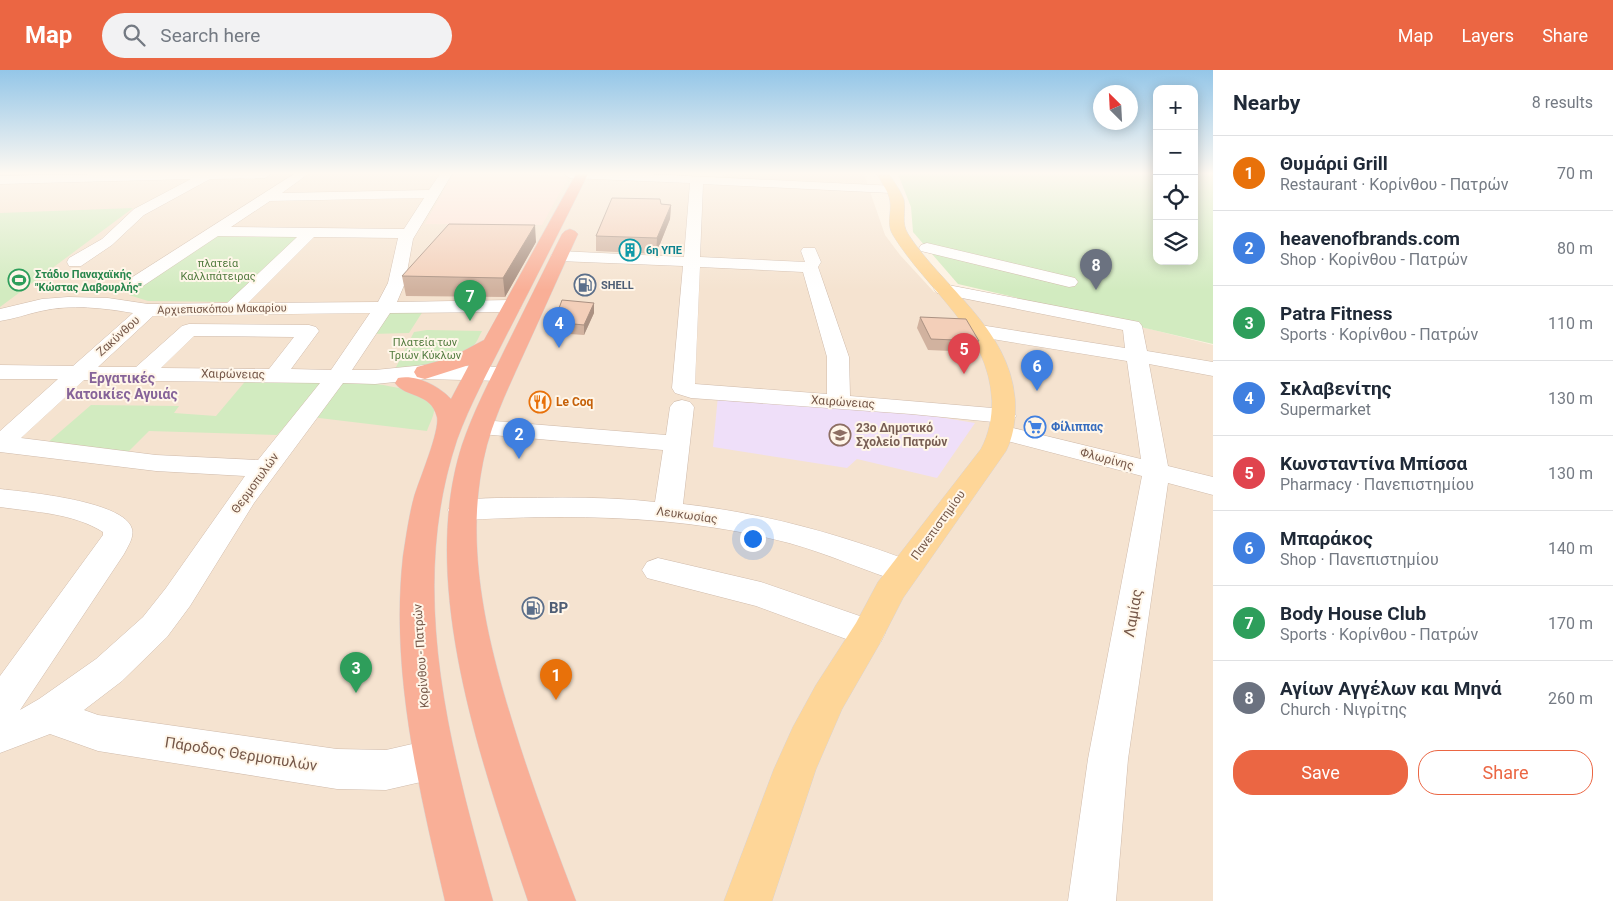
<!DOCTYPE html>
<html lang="en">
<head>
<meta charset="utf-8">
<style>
  body { margin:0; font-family:Roboto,sans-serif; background:#f2f2f3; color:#1f2937 }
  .controls { position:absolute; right:15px; top:15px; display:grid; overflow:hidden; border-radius:10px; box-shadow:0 2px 12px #0003 }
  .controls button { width:45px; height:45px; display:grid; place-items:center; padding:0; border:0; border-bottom:1px solid #e0e1e3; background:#fff; color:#1f2937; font:25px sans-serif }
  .compass { position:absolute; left:1093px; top:15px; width:45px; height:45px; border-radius:50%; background:#fff; box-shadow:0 2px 12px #0003; rotate:336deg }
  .you { position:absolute; left:752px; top:468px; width:18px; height:18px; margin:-12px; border:4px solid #fff; border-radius:50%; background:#1a73e8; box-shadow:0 0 0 8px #1a73e833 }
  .badge { display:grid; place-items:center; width:32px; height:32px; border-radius:50%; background:#eb6643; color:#fff; font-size:16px; font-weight:700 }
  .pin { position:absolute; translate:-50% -41px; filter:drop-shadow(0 1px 2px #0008) }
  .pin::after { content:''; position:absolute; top:26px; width:18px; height:15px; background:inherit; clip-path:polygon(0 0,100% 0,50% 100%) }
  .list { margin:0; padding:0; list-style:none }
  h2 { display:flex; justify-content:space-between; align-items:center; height:65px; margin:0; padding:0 20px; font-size:21px }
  h2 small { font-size:16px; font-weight:400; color:#747a83 }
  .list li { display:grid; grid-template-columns:32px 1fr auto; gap:15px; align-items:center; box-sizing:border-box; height:75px; padding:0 20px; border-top:1px solid #e0e1e3 }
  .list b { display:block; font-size:19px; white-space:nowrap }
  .list p { margin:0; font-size:16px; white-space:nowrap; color:#747a83 }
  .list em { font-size:16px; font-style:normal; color:#747a83 }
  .actions { display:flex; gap:10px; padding:15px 20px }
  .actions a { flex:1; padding:11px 0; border:1px solid #eb6643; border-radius:20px; text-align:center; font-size:18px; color:#eb6643 }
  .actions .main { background:#eb6643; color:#fff }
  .icon { flex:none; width:28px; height:28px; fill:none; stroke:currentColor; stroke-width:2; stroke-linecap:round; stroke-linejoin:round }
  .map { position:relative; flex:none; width:1213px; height:831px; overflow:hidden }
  header { display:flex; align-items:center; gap:30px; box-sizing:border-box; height:70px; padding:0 25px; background:#eb6643; color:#fff }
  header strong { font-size:24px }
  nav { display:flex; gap:28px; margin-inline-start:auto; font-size:18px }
  .search { width:350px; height:45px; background:#f2f2f3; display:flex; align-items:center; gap:12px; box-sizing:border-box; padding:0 18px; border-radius:28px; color:#747a83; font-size:19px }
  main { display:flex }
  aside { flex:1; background:#fff }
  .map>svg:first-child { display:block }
  .residential { fill:#f5e3d0 }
  .commercial { fill:#fee1d5 }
  .education { fill:#efdff9 }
  .green { fill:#d2ebc0 }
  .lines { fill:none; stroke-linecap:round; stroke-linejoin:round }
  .minor-casing { stroke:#d0bbab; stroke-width:1 }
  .major-casing { stroke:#dbd3cf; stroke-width:1 }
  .highway-casing { stroke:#dbd3cf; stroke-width:1 }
  .minor { fill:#fff; fill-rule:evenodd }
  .major { fill:#fed698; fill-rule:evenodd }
  .highway { fill:#f9af97; fill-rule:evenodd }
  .wall { fill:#d1b29f }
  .shaded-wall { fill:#aa9182 }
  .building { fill:#f3cfb9; stroke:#aa9182 }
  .labels { text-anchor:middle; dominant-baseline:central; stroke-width:4; stroke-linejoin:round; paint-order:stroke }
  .far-culture-label { font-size:11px; font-weight:bold; fill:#0d838f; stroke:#fff6e9; text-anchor:start }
  .far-park-label { font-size:11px; fill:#527b3f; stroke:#fff6e9 }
  .far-leisure-label { font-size:11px; font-weight:bold; fill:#27864d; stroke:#fff6e9; text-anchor:start }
  .far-service-label { font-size:11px; font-weight:bold; fill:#4e5e75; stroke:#fff6e9; text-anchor:start }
  .far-street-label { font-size:11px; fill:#755748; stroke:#fff6e9 }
  .street-label { font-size:12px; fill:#755748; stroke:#fff6e9 }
  .food-label { font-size:12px; font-weight:bold; fill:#c56008; stroke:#fff6e9; text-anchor:start }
  .shop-label { font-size:12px; font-weight:bold; fill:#366cbe; stroke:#fff6e9; text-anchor:start }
  .education-label { font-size:12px; font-weight:bold; fill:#785e54; stroke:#fff6e9; text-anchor:start }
  .neighbourhood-label { font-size:14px; font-weight:bold; fill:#866399; stroke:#fff6e9 }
  .near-service-label { font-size:15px; font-weight:bold; fill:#4e5e75; stroke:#fff6e9; text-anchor:start }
  .near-street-label { font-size:15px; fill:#755748; stroke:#fff6e9 }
</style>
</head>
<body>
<header>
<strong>Map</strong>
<div class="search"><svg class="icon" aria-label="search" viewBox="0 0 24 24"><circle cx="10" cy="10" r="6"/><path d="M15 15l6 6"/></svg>Search here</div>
<nav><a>Map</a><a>Layers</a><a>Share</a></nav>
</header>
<main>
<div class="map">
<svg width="1213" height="831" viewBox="0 0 1213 831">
  <rect width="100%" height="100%" fill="#fdf2e2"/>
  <!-- residential -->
  <path class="residential" d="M0,104h515l199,9 11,-9h139l21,61 15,20 34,37 55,11 149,23 75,19v556h-1213z"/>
  <!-- commercial -->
  <path class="commercial" d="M455,104h58l56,2 -27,49 -117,-1 24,-43z"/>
  <!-- education -->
  <path class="education" d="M718,326l179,14 78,13 -38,55 -80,-19 -10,9 -134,-21z"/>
  <!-- green -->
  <path class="green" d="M898,104h259v87h37v-87h19v170l-255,-60 -45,-52 -2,-25z
    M133,138l-133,99v-94z
    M215,163l86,2 -71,67 -82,-1 -19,-6z
    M388,238h37l-16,25 -38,1z
    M427,260l55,1c-3,5 -5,12 -10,16 -16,16 -56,20 -78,24l20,-39z
    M248,308l79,1 -50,56 -128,-4 -23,23 -80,-10 45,-39 88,1 -5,7 42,3z
    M341,309c21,4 81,7 92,26 4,7 -4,19 -6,26l-116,-14z"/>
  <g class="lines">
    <!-- minor casing -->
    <g class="minor-casing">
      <path id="minor" d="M107,104h164l-6,4 -55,1 -66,36 -32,30 -31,21h-12l-2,-4 2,-4 33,-19 32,-30 57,-30 -191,5v-8z
        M294,104h14l-26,19 147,-3 11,-16h12l-39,65 -8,44 -8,19 115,-2 7,2 2,4 -2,4 -7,2 -122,1 -38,57h23l50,-5 78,2 8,2 3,5 -3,5 -8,2 -78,-2 -50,5 -32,-1 -89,120 -64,103 -23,31 -45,44 -38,29 14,5 239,34 49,1 48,-11 14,6 6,14 -6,14 -14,6 -48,11 -49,-1 -239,-38 -48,-17 -50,19v-77l103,-141v-3c-30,-19 -69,-20 -103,-25v-18c26,3 125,12 132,40 2,9 -4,17 -8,25l-104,156 19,-11 57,-40 47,-42 23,-29 79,-112 -89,-5 -156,-19v-21l58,-52h-58v-14l73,1 60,-53c-29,-5 -62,-9 -92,-2 -14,3 -27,8 -41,10v-12l42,-10 26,-2 40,1 40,6 79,-1 70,-66 -79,-1 -75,50 -6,1 -6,-1 -3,-4 3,-4zM424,128l-20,31 -173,-2 39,-26zM314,167l84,1 -10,45 -10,19 -130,1zM370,243l-39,57 -40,-1 28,-38 -3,-4 -7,-2 -120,-1 -7,2 -46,41h-38l55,-51zM194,266l100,1 -25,32 -108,-1zM84,310l236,3 -62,77 -102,-5 -135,-17z
        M564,104h83l249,12 1,3 -6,4 -188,-9 -3,73 105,5 -4,-11 2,-3h12l6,14 -3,5 31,90 1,39 154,13 9,2 3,5 -3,5 -9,2 -93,-9 -220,-16 -16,-5 -3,-5 11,-122 -124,-5 -6,-2 -2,-3 2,-3 6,-2 125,6 6,-74 -120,-5zM700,197l103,5 24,85v37l-132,-10z
        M927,173l148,35 3,4 -3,4 -6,1 -148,-36 -2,-3 2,-3z
        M943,214l196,38 3,4 5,25 66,11v14l-64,-12 19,102 45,11v18l-45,-12 -40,276 -12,142h-48l20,-142 54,-283 -150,-39 -3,-5 3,-5 9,-2 140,34 -14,-98 -147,-24 -7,-2 -3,-4 3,-4 7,-2 145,23 -2,-18 -186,-37 -3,-4 3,-4z
        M682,330l8,2 4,5 -11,97c80,9 157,30 232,59l5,8 -5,8 -11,4c-39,-12 -75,-29 -115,-40 -106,-28 -218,-29 -327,-23l-10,-3 -4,-7 4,-7c21,-6 46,-5 69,-5 44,-1 90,-1 134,4l8,-52 -182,-16 -9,-2 -3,-5 3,-5 9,-2 185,15 4,-28 4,-5z
        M658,488l103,24 119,41 5,10 -5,10 -12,4 -112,-41 -109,-28 -5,-8 5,-8z"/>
    </g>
    <!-- major casing -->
    <g class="major-casing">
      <path id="major" d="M877,104h12c5,8 12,17 15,26 2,12 -3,23 4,34 36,55 101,94 107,165 1,19 -1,36 -9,52l-103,147 -23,45 -38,66 -26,60 -44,132h-48l50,-132 19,-42 23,-42 40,-62 22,-41 103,-133c8,-15 11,-31 11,-48 -3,-71 -65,-110 -99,-166 -7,-11 -1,-22 -3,-34 -1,-9 -9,-19 -13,-27z"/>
    </g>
    <!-- highway casing -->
    <g class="highway-casing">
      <path id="highway" d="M576,104h12c-27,54 -54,108 -82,162 -17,34 -36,68 -49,104 -51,153 -6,311 36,461h-48c-26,-112 -55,-229 -42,-345 3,-19 6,-41 11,-59 5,-17 26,-66 23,-80 -6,-25 -32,-19 -42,-34l3,-5c18,-4 41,8 53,21l18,-34 -44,14 -8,-2 -3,-5 3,-5 33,-9 34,-18z
        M570,159l5,2 3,3c-18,39 -35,78 -53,117 -14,31 -29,62 -38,94 -25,94 -1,192 27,282 18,59 40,116 62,174h-48c-45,-134 -111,-316 -66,-456 11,-33 28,-65 43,-96 19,-38 38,-77 57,-115l3,-3z"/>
    </g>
    <!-- minor -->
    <use href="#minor" class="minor"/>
    <!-- major -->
    <use href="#major" class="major"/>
    <!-- highway -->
    <use href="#highway" class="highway"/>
  </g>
  <!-- wall -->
  <path class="wall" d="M661,134l10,1 -1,14 -14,35 -60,-3v-15z
    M536,172l-31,55 -99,-1 -4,-20z
    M594,233v10l-10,22 -29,-2 -1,-11z
    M920,247l59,24 -4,11 -47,-2 -11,-22z"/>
  <!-- shaded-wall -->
  <path class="shaded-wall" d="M671,135l-1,14 -14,35 1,-16z
    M535,155l1,17 -31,55 -2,-19z
    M594,233v10l-10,22v-10z"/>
  <!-- building -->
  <path class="building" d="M612,128l48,1 1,5 10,1 -14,33 -61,-2z
    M449,154l86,1 -32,53 -101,-2z
    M562,230l32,3 -10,22 -30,-3z
    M920,247l46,2 13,22 -48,-2z"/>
  <!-- sky -->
  <linearGradient id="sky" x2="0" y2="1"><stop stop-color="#94c6e8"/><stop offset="0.47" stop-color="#fef9f2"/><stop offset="1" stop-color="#fef9f2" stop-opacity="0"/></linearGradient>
  <rect width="1213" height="220" fill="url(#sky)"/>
  <!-- icons -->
  <defs>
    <g id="building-ring" transform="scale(1.125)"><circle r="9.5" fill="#fff6e9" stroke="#0f9aa8" stroke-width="1.5"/><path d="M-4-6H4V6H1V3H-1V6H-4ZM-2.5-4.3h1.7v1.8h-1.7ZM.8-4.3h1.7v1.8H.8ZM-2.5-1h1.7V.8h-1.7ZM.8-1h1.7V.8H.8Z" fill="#0f9aa8"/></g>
    <g id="stadium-ring" transform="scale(1.125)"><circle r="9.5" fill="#fff6e9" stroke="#2e9e5b" stroke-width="1.5"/><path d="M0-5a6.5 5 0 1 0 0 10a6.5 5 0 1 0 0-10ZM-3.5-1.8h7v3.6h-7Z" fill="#2e9e5b"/></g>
    <g id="fuel-ring" transform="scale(1.125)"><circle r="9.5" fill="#fff6e9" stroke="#5c6f8a" stroke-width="1.5"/><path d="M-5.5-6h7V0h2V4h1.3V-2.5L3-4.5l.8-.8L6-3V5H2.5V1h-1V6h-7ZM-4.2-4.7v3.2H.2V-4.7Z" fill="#5c6f8a"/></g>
    <g id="restaurant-ring" transform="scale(1.125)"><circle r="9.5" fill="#fff6e9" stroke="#e8710a" stroke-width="1.5"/><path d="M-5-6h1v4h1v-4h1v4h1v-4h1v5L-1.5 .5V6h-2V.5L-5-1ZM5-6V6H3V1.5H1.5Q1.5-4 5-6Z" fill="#e8710a"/></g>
    <g id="supermarket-ring" transform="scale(1.125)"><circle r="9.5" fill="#fff6e9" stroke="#3f7fe0" stroke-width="1.5"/><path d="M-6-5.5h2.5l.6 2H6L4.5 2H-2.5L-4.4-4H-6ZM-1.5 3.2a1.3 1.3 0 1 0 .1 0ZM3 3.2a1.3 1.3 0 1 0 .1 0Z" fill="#3f7fe0"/></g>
    <g id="school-ring" transform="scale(1.125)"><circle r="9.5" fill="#fff6e9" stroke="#8d6e63" stroke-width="1.5"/><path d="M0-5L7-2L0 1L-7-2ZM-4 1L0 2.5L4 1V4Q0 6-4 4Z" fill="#8d6e63"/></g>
  </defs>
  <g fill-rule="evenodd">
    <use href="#building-ring" x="630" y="180"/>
    <use href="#stadium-ring" x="19" y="210"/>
    <use href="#fuel-ring" x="585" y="215"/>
    <use href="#restaurant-ring" x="540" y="332"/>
    <use href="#supermarket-ring" x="1035" y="357"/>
    <use href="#school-ring" x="840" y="365"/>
    <use href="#fuel-ring" x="533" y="538"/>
  </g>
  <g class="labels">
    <!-- far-culture labels -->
    <g class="far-culture-label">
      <text x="646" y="180">6η ΥΠΕ</text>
    </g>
    <!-- far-park labels -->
    <g class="far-park-label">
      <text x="218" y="193">πλατεία<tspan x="218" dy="13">Καλλιπάτειρας</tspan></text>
      <text x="425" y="272">Πλατεία των<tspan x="425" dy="13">Τριών Κύκλων</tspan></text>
    </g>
    <!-- far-leisure labels -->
    <g class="far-leisure-label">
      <text x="35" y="204">Στάδιο Παναχαϊκής<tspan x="35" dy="13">"Κώστας Δαβουρλής"</tspan></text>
    </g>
    <!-- far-service labels -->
    <g class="far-service-label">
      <text x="601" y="215">SHELL</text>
    </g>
    <!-- far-street labels -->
    <g class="far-street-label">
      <text transform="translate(222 239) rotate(-1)">Αρχιεπισκόπου Μακαρίου</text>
    </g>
    <!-- street labels -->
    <g class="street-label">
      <text transform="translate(118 266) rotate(-42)">Ζακύνθου</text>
      <text transform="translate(233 304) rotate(1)">Χαιρώνειας</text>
      <text transform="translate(843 332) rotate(4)">Χαιρώνειας</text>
      <text transform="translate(1107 389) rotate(15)">Φλωρίνης</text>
      <text transform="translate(255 413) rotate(-54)">Θερμοπυλών</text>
      <text transform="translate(687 445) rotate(8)">Λευκωσίας</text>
      <text transform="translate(938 455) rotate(-54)">Πανεπιστημίου</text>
      <text transform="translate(421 586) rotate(-94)">Κορίνθου - Πατρών</text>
    </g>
    <!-- food labels -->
    <g class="food-label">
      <text x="556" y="332">Le Coq</text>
    </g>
    <!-- shop labels -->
    <g class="shop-label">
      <text x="1051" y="357">Φίλιππας</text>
    </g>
    <!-- education labels -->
    <g class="education-label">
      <text x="856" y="358">23ο Δημοτικό<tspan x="856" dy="14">Σχολείο Πατρών</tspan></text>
    </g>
    <!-- neighbourhood labels -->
    <g class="neighbourhood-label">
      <text x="122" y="308">Εργατικές<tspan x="122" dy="16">Κατοικίες Αγυιάς</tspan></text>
    </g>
    <!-- near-service labels -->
    <g class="near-service-label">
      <text x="549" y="538">BP</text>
    </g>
    <!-- near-street labels -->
    <g class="near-street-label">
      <text transform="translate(1133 543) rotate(-80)">Λαμίας</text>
      <text transform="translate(241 684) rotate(9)">Πάροδος Θερμοπυλών</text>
    </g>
  </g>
</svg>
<div class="controls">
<button>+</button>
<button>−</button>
<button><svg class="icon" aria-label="locate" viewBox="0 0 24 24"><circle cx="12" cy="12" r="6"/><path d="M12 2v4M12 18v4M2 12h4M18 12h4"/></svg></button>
<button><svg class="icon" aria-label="layers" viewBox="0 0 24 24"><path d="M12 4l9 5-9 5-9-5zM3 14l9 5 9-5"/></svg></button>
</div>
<svg class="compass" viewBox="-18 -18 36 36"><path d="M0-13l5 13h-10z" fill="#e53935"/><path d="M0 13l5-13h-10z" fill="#747a83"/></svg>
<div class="you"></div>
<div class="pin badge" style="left:556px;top:630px;background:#e8710a">1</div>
<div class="pin badge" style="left:519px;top:389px;background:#3f7fe0">2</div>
<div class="pin badge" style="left:356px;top:623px;background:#2e9e5b">3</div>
<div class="pin badge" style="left:559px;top:278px;background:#3f7fe0">4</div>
<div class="pin badge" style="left:964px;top:304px;background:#e0444e">5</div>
<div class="pin badge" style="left:1037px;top:321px;background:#3f7fe0">6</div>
<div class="pin badge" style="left:470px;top:251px;background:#2e9e5b">7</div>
<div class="pin badge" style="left:1096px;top:220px;background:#6b7280">8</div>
</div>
<aside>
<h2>Nearby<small>8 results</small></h2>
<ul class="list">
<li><span class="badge" style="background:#e8710a">1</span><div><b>Θυμάριi Grill</b><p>Restaurant · Κορίνθου - Πατρών</p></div><em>70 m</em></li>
<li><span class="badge" style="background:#3f7fe0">2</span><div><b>heavenofbrands.com</b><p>Shop · Κορίνθου - Πατρών</p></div><em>80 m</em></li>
<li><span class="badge" style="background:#2e9e5b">3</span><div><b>Patra Fitness</b><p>Sports · Κορίνθου - Πατρών</p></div><em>110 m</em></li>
<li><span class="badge" style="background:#3f7fe0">4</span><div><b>Σκλαβενίτης</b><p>Supermarket</p></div><em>130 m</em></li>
<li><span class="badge" style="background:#e0444e">5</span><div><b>Κωνσταντίνα Μπίσσα</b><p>Pharmacy · Πανεπιστημίου</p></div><em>130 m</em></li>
<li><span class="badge" style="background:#3f7fe0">6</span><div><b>Μπαράκος</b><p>Shop · Πανεπιστημίου</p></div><em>140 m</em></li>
<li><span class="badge" style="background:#2e9e5b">7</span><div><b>Body House Club</b><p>Sports · Κορίνθου - Πατρών</p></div><em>170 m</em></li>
<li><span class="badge" style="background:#6b7280">8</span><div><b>Αγίων Αγγέλων και Μηνά</b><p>Church · Νιγρίτης</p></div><em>260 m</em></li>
</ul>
<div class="actions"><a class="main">Save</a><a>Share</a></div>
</aside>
</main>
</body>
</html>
